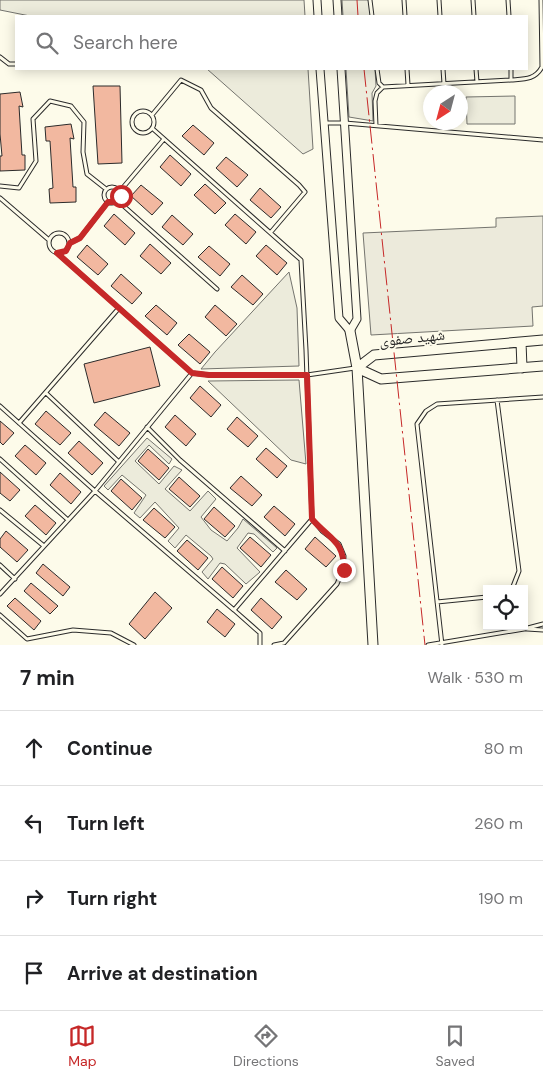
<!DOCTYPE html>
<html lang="en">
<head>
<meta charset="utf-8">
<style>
  body { margin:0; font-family:"DM Sans","Noto Naskh Arabic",sans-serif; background:#f2f2f2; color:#202124 }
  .controls { position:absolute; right:15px; bottom:15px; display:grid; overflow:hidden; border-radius:0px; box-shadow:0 2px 12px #0003 }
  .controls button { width:45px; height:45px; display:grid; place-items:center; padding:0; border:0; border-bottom:1px solid #e0e0e0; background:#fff; color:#202124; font:25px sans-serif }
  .compass { position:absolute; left:423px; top:85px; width:45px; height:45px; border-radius:50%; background:#fff; box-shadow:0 2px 12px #0003; rotate:216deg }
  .stop { position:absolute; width:15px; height:15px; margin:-11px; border:4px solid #c62828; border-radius:50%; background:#fff }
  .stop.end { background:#c62828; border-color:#fff; box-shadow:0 1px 5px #0008 }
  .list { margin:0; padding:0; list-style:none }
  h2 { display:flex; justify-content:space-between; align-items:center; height:65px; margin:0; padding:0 20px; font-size:21px }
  h2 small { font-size:16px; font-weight:400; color:#757577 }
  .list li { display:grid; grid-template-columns:32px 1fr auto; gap:15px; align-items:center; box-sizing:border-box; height:75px; padding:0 20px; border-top:1px solid #e0e0e0 }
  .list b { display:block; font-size:19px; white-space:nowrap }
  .list em { font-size:16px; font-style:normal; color:#757577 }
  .icon { flex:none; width:28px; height:28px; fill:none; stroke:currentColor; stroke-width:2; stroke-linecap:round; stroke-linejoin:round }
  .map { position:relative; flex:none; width:543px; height:645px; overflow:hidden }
  .search { position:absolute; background:#fff; box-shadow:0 2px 12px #0003; left:15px; right:15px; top:15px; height:55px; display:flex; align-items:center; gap:12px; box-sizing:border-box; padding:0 18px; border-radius:0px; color:#757577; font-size:19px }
  .sheet { height:365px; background:#fff }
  nav { display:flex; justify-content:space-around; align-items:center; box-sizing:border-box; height:70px; border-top:1px solid #e0e0e0; background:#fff; font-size:14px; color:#757577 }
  nav a { display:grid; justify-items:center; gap:2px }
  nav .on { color:#c62828 }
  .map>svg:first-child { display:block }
  .green { fill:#ecebdb; stroke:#74746e }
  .parking { fill:#eceadb; stroke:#74746e }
  .building { fill:#f2b8a0; stroke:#2b2b2b }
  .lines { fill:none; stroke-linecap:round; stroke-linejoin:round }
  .service-casing { stroke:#2b2b2b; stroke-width:5 }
  .minor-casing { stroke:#2b2b2b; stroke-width:9 }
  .tertiary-casing { stroke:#2b2b2b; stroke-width:11 }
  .service { stroke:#fdfbea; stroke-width:3 }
  .minor { stroke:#fdfbea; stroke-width:7 }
  .tertiary { stroke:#fdfbea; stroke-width:9 }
  .power { stroke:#c62828; stroke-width:1; stroke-dasharray:18 4 2.5 4; stroke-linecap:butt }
  .route { stroke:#c62828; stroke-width:6 }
  .labels { text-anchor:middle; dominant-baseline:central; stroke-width:4; stroke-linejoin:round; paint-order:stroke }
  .street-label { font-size:15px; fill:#2b2b2b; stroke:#fdfbea }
</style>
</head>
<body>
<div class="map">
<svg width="543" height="645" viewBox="0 0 543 645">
  <rect width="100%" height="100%" fill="#fdfbea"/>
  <!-- green -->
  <path class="green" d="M0,0h304l1,16h-275l-30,-6z
    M342,0h27l2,16h-28z
    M207,69h101l5,80 -10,5z
    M346,69h29l1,17 -4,7 1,28 -24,-4z
    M515,96v28h-48l-1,-27z
    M289,272l8,36 2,58 -98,3 14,-17z
    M299,380l7,84 -15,-4 -83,-79z
    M147,438l25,21 -3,5 -20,-19 -14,16 24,23 15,-18 8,4 -17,19 25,22 18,-20 8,8 -15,18 10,13 16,11 11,-13 5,-9 34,29 -4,4 -19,-18 -6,-1 -11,15 23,24 -14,12 -21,-20 -5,-1 -12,16 -6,-7 11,-13 -2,-3 -25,-21 -11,13 -7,-7 11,-13 -24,-26 -15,16 -6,-5 12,-18 -24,-20 -14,15 -4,-4z"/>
  <!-- parking -->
  <path class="parking" d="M543,216v90l-11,1 1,19 -162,9 -8,-102 133,-6v-9z"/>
  <!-- building -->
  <path class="building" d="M93,86h27l2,77 -24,1z
    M20,92l3,15 -4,-1 3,49h3v15l-25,1v-15h2l-2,-22v-40z
    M71,124l3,15 -4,-1 3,49h3v15l-26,1 -1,-14 4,-1 -3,-47h-4l-1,-14z
    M193,125l21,18 -10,12 -22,-19z
    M170,155l21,19 -10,12 -21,-19z
    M226,157l22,18 -11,12 -21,-19z
    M205,184l21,19 -11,11 -21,-19z
    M141,185l22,18 -11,12 -21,-19z
    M260,188l21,19 -10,11 -21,-18z
    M114,214l21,19 -10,12 -21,-19z
    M235,214l21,18 -10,12 -21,-19z
    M172,215l21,19 -10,11 -21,-18z
    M150,244l21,19 -10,11 -21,-18z
    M87,245l21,19 -10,11 -21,-18z
    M266,245l21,18 -10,12 -21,-19z
    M209,246l21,18 -10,12 -22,-19z
    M121,274l21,19 -10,11 -21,-18z
    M242,275l21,19 -10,11 -22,-18z
    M156,305l21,18 -10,12 -22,-19z
    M215,305l22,19 -11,12 -21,-19z
    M189,334l21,18 -10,12 -22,-19z
    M150,347l10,39 -66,17 -10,-39z
    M200,386l21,19 -10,12 -21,-19z
    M46,411l25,22 -11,12 -25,-21z
    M105,412l25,21 -11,13 -25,-21z
    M175,415l21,19 -10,12 -21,-19z
    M237,417l21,19 -10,11 -21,-18z
    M0,421l14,12 -11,12 -3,-3z
    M79,441l24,22 -11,12 -24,-22z
    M25,445l21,18 -10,12 -21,-19z
    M266,448l21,18 -10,12 -21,-19z
    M148,449l21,19 -10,12 -21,-19z
    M0,472l20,18 -10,11 -10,-8z
    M60,473l21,19 -10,12 -21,-19z
    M241,476l21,19 -10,11 -22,-18z
    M179,477l21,19 -10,11 -21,-18z
    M121,479l21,19 -10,12 -21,-19z
    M35,505l21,18 -10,12 -21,-19z
    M274,506l21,18 -10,12 -21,-19z
    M214,507l21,19 -10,11 -21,-18z
    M154,508l21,19 -10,11 -22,-18z
    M6,531l22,19 -11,12 -17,-15v-8z
    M250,537l21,18 -10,12 -21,-19z
    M315,537l21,19 -10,11 -21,-18z
    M187,540l21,18 -10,12 -21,-19z
    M43,564l27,23 -7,9 -27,-23z
    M222,567l21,19 -10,12 -21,-19z
    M286,570l21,19 -10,11 -22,-18z
    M31,583l27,23 -8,8 -26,-23z
    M155,592l17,16 -27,31 -16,-15z
    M15,598l26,23 -7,9 -27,-24z
    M261,598l21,19 -10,12 -21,-19z
    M217,609l18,15 -10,13 -18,-15z"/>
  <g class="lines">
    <!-- service casing -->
    <g class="service-casing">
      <path id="service" d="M370,0l2,16
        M404,0l1,16
        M439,0l1,16
        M473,0l1,16
        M508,0l1,16
        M0,57l9,7h7
        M377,69l2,14 4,4
        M407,69l1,16
        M443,69l1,15
        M476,69l1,13
        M511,69v11
        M132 122a11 11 0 1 1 22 0a11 11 0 1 1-22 0Z
        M152,115l29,-35 20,10 10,18 88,77 6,7 -34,40
        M324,123h21l198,17
        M376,126l-1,-25 2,-8 6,-6 128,-7c13,-1 24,0 31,-13l-1,-67
        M153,129l148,131 5,90 6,169 -78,91 -139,-119 97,-118
        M0,186l19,2 17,-27 -3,-42 17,-18 21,5 13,16 -1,30 4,22 19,15
        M104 195a8 8 0 1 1 16 0a8 8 0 1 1-16 0Z
        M120,191l44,-52
        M0,198l49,42
        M118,201l99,88
        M49 243a10 10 0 1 1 20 0a10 10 0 1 1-20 0Z
        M70,243l10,-5 28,-36
        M57,253l135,120 17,2h98l48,-7
        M46,393l73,69
        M497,400l22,171 -7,18
        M0,406l95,85 -95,103
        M19,423l100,-115
        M147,427l33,33 105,91
        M0,459l68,61
        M0,510l44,36
        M0,565l15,14
        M437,602l50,-5
        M234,610l26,23v12
        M0,615l27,24 46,-9 38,3 23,12
        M527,629l16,1
        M274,645l10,-2 53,-59 6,-14 1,-14 -5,-12 -17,-13 -10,-12
        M428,645l96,-16 19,-5
        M442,645l-25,-221 9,-13 11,-7 106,-7"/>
    </g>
    <!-- minor casing -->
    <g class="minor-casing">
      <path id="minor" d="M317,0l1,16
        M337,0l1,16
        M320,69l19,249 11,13 7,-12 -16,-250"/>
    </g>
    <!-- tertiary casing -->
    <g class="tertiary-casing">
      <path id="tertiary" d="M350,331l7,37 16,277
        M543,340l-169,15 -17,13 24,11 162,-13
        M521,342l1,26"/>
    </g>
    <!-- service -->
    <use href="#service" class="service"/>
    <!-- minor -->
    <use href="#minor" class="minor"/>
    <!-- tertiary -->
    <use href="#tertiary" class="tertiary"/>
    <!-- power -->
    <path class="power" d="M357,0l1,16
      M364,69l61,576"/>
  </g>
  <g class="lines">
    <!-- route -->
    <path class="route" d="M121,196l-5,6h-8l-28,36 -10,5 -4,8 -9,2 135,120 17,2h98l5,144c17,20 32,21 32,51"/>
  </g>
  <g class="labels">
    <!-- street labels -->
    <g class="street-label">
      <text transform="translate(412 338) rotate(-6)">شهید صفوی</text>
    </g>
  </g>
</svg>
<div class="controls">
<button><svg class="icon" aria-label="locate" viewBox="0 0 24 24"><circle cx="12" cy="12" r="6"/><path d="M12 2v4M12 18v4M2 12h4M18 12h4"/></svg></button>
</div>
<svg class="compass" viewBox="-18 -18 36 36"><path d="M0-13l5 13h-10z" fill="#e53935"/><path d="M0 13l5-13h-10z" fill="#757577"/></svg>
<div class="stop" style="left:121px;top:196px"></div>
<div class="stop end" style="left:344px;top:570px"></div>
<div class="search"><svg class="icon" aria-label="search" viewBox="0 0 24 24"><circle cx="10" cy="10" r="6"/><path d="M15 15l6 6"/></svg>Search here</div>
</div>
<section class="sheet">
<h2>7 min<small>Walk · 530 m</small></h2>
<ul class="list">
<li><svg class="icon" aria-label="ahead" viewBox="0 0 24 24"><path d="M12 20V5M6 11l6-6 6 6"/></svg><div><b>Continue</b></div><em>80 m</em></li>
<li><svg class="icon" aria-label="left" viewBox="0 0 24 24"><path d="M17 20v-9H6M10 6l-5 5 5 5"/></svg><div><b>Turn left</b></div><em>260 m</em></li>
<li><svg class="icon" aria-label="right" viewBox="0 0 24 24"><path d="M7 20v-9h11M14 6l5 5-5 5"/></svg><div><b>Turn right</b></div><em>190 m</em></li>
<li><svg class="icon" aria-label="arrive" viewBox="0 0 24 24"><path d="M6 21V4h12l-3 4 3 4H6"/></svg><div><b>Arrive at destination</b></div></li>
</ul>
</section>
<nav>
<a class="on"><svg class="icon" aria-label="map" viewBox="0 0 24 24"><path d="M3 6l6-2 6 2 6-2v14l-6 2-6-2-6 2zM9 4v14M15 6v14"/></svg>Map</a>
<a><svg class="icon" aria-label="directions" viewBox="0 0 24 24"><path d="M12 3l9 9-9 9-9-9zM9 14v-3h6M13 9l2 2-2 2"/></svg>Directions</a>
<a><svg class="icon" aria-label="saved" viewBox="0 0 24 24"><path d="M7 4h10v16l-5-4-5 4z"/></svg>Saved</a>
</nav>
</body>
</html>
